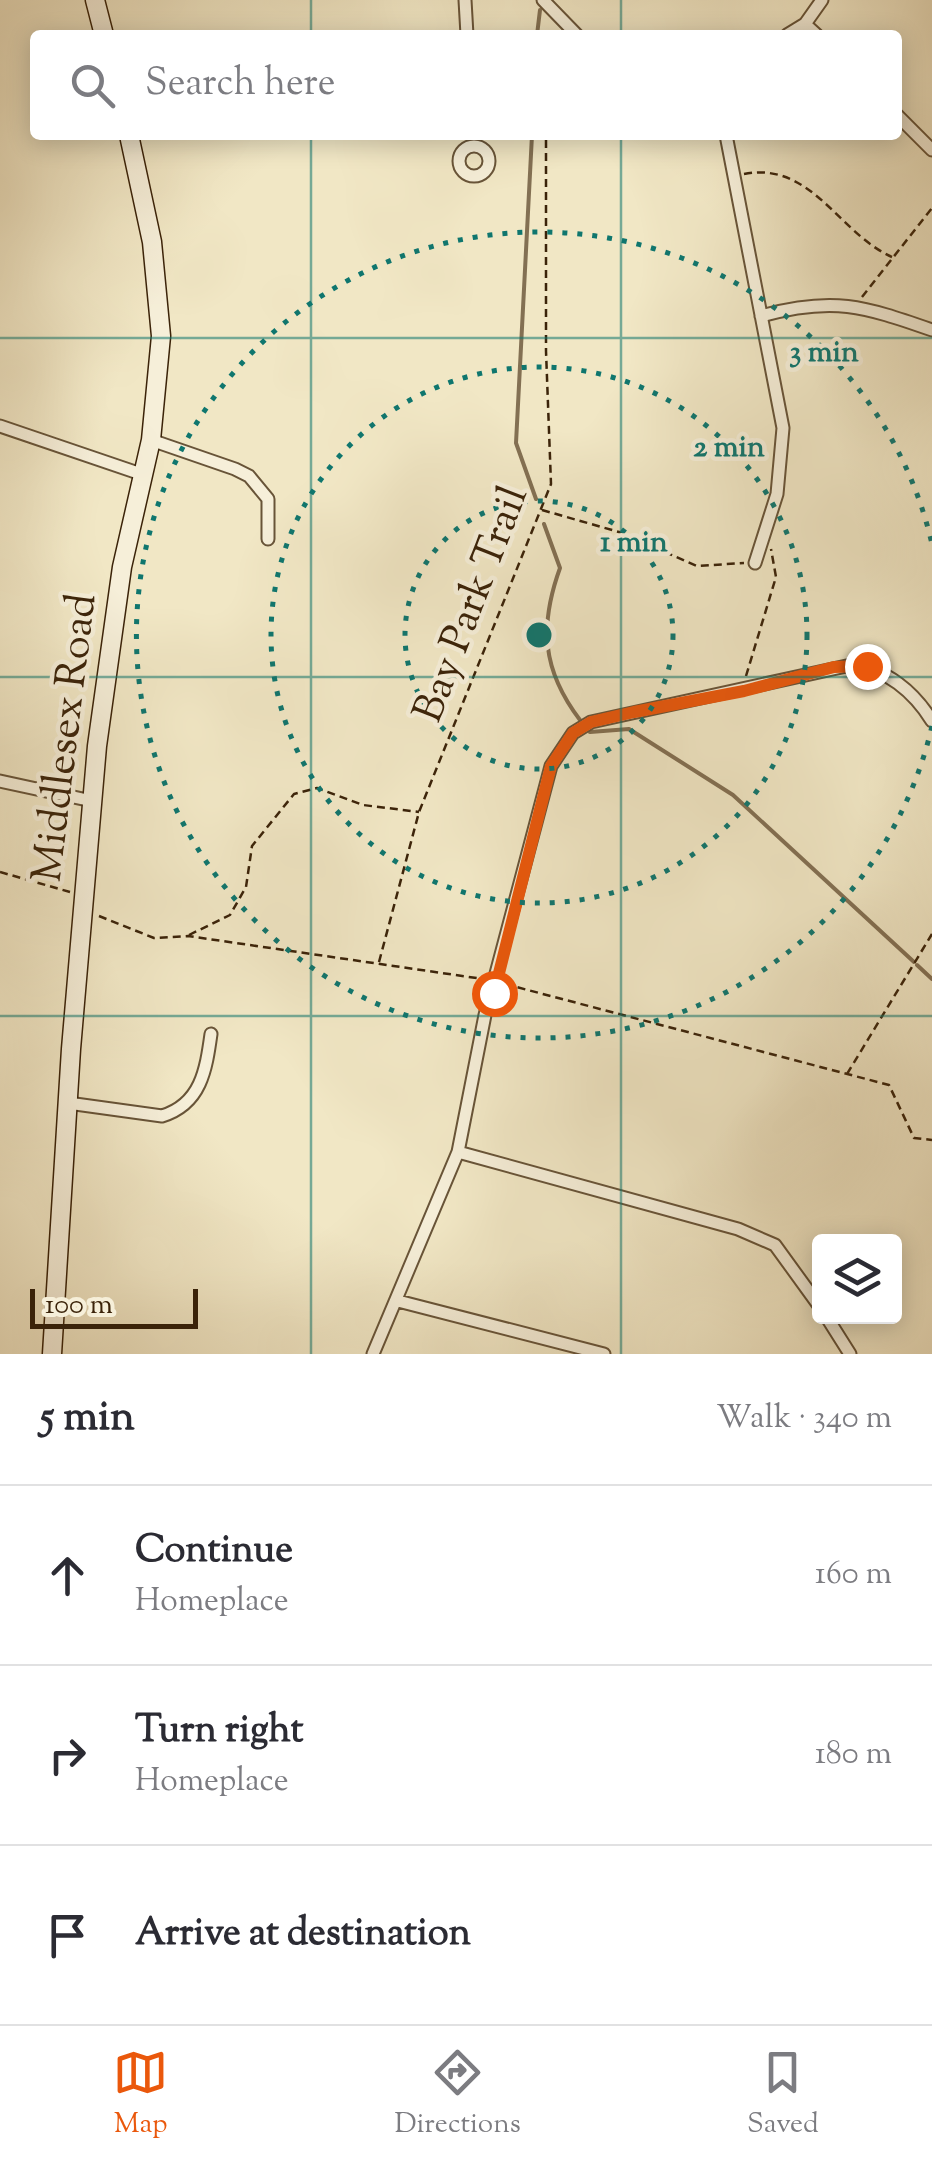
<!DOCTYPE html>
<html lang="en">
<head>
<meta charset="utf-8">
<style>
  body { margin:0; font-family:"Sorts Mill Goudy",serif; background:#f2f2f3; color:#2b2b33 }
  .controls { position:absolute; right:30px; bottom:30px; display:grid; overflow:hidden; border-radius:10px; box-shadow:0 5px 25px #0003 }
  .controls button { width:90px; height:90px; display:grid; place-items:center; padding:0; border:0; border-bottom:2px solid #e1e1e2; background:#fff; color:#2b2b33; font:50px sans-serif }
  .scale { position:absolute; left:30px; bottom:25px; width:168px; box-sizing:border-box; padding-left:10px; border:5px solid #3b2309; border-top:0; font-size:28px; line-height:35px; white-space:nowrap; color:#3b2309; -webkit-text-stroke:8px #f6efd9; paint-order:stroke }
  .stop { position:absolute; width:30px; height:30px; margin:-22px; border:8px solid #ea580c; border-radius:50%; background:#fff }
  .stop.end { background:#ea580c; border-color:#fff; box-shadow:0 2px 10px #0008 }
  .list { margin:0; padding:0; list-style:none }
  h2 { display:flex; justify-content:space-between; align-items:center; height:130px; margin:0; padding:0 40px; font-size:42px }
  h2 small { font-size:32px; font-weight:400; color:#7c7c81 }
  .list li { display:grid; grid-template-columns:65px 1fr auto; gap:30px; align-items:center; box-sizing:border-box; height:180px; padding:0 40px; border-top:2px solid #e1e1e2 }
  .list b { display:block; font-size:38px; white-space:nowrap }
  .list p { margin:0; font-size:32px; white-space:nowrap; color:#7c7c81 }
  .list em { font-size:32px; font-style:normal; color:#7c7c81 }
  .icon { flex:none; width:55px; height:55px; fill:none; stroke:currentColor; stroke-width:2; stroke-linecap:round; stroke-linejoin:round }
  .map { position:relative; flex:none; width:932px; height:1354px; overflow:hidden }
  .search { position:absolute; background:#fff; box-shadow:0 5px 25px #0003; left:30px; right:30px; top:30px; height:110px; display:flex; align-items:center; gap:25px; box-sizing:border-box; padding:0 35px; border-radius:10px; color:#7c7c81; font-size:38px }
  .sheet { height:670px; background:#fff }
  nav { display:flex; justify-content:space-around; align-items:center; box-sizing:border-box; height:140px; border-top:2px solid #e1e1e2; background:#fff; font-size:28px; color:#7c7c81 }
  nav a { display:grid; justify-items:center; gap:5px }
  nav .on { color:#ea580c }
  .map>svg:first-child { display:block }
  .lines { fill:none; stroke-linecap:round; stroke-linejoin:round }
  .stream { stroke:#837053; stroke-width:4 }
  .minor-casing { stroke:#685438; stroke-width:15 }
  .secondary-casing { stroke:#3b2309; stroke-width:21 }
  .path { stroke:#3b2309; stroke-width:2.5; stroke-dasharray:8 5; stroke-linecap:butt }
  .minor { stroke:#f6efd9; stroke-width:11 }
  .secondary { stroke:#f6efd9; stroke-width:18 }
  .route { stroke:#ea580c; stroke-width:12 }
  .grid { fill:none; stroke:#0f766e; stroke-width:2.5; stroke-opacity:0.55 }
  .ring { fill:none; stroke:#0f766e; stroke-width:5; stroke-dasharray:5 10 }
  .labels { text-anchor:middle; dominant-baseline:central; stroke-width:9; stroke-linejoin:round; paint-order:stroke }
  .street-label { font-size:42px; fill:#3b2309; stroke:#f6efd9 }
  .centre { fill:#0f766e; stroke:#f6efd9; stroke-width:5 }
  .ring-label { font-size:30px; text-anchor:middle; font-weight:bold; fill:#0f766e; stroke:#f6efd9; stroke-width:9; stroke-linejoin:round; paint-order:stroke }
</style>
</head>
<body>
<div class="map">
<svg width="932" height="1354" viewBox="0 0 932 1354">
  <rect width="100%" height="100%" fill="#f1e7c5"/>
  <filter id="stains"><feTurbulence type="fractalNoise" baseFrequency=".002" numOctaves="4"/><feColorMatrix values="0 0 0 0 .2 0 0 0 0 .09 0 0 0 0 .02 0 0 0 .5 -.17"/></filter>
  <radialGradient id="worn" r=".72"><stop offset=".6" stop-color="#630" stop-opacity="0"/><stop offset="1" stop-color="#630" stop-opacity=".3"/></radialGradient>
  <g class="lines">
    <!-- stream -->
    <path class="stream" d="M537,35l3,-25
      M532,135l-16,308 20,56
      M544,524l16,44c-21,58 -18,102 20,152
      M590,732l39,-3 104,66 181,167
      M917,965l15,14"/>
    <!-- minor casing -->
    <g class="minor-casing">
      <path id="minor" d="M465,0l2,35
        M543,0l34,35
        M805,24l12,11
        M787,35l18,-11 17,-24
        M897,115l35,35
        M726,135l57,293 -6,66 -22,69
        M459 161a15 15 0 1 1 30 0a15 15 0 1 1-30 0Z
        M761,316c72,-20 102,-10 171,14
        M0,426l144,49
        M151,440l84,29 14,7 19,23v40
        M0,781l92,20
        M68,1103l94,13c39,-12 44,-46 49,-82
        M458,1152l280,77 37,16 45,62
        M398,1301l206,53
        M826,1316l24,38
        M373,1354l85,-202 27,-137 66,-249 22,-33 18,-11 260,-57c35,3 63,27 81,56"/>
    </g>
    <!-- secondary casing -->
    <g class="secondary-casing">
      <path id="secondary" d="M95,0l9,35
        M52,1354l19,-305 26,-303 25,-179 29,-127 10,-104 -9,-94 -23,-107"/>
    </g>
    <!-- path -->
    <path class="path" d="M744,174c68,-13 94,59 148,83
      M862,297l70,-89
      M542,510l77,22 78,34 47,-3
      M746,676l30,-99 -5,-28
      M0,872l70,20
      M99,916l55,22 34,-2 295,43
      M189,935l41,-20 16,-28 6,-41 42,-52 23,-6 46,17 56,7
      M379,962l40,-150 132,-328 -5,-133v-216
      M505,984l384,101 25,53 18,2
      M847,1074l85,-140"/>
    <!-- minor -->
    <use href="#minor" class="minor"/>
    <!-- secondary -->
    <use href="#secondary" class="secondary"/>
  </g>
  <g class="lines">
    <!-- route -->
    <path class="route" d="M494,993l57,-227 22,-33 18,-11 43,-10 110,-21 90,-24 33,-1"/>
  </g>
  <!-- grid -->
  <path class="grid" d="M311,0v35M621,0v35M311,135v1219M621,135v1219M0,338h932M0,677h932M0,1016h932"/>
  <!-- distance rings -->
  <g class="ring">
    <circle cx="539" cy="635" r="134"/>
    <circle cx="539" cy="635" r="268"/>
    <path d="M932 726A403 403 0 1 1 932 544"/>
  </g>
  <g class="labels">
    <!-- street labels -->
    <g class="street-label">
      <text transform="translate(473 605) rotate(-69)">Bay Park Trail</text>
      <text transform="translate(67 738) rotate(-83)">Middlesex Road</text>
    </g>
  </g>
  <circle cx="539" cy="635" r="15" class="centre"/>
  <g class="ring-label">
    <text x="824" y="361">3 min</text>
    <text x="729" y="456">2 min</text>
    <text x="634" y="551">1 min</text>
  </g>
  <rect width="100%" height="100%" filter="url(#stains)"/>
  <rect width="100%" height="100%" fill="url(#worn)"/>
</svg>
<div class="controls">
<button><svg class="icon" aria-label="layers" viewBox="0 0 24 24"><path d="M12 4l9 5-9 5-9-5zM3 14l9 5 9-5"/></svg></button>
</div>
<div class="scale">100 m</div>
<div class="stop" style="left:494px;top:993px"></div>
<div class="stop end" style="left:867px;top:666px"></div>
<div class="search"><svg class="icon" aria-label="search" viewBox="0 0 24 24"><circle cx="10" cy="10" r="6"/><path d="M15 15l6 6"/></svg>Search here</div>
</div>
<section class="sheet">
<h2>5 min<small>Walk · 340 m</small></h2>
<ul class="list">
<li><svg class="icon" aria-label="ahead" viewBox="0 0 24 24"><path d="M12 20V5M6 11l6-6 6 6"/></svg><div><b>Continue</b><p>Homeplace</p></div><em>160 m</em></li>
<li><svg class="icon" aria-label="right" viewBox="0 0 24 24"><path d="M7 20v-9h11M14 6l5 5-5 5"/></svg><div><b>Turn right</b><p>Homeplace</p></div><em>180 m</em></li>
<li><svg class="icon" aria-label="arrive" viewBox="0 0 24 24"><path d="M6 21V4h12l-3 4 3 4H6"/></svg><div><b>Arrive at destination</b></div></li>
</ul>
</section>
<nav>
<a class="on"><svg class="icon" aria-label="map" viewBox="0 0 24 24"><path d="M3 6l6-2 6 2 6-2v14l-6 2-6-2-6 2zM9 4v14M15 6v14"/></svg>Map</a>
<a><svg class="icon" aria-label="directions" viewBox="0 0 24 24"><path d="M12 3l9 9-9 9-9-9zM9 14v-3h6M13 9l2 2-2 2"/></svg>Directions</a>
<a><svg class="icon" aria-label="saved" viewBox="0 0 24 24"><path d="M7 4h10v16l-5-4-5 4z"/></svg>Saved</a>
</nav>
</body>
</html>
